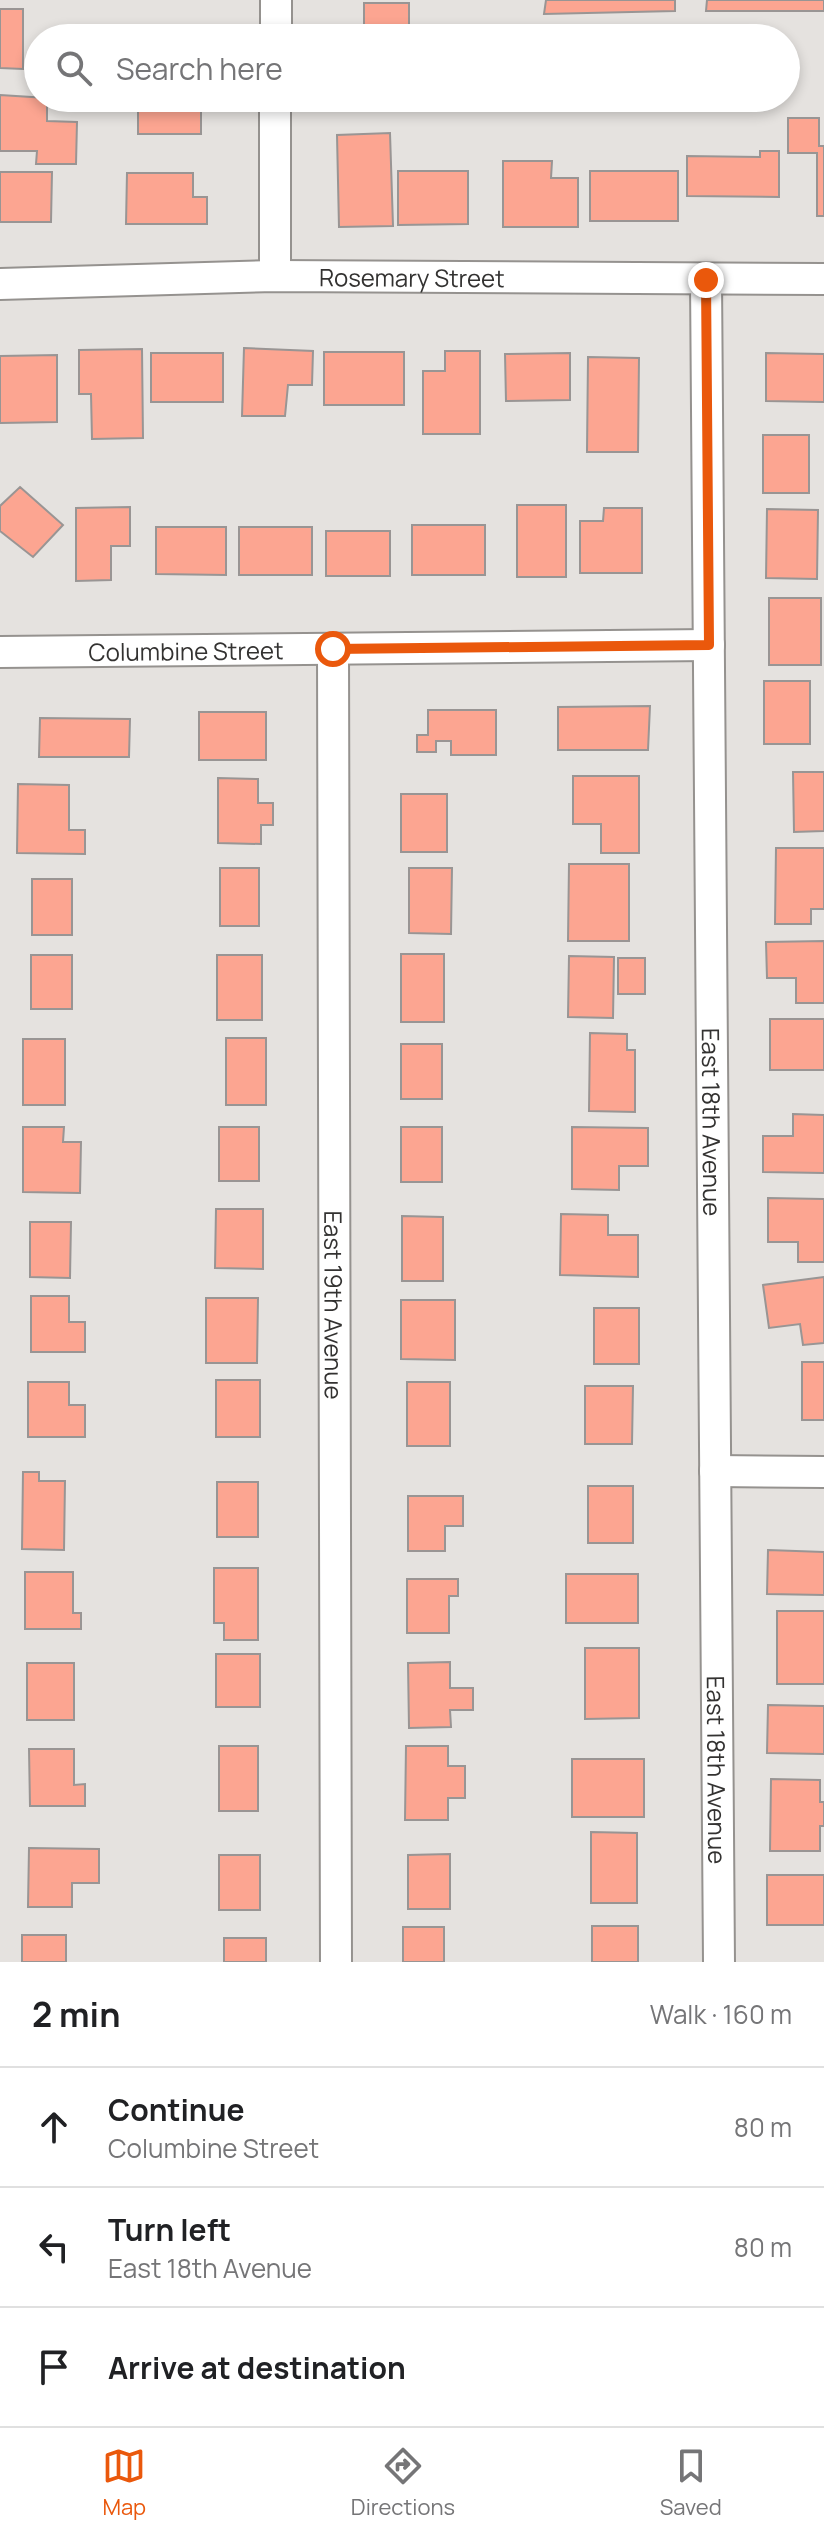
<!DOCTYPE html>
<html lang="en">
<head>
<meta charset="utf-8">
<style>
  body { margin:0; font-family:Manrope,sans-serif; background:#f6f6f6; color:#202124 }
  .stop { position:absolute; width:24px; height:24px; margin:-18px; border:6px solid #ea580c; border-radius:50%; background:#fff }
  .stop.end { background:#ea580c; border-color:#fff; box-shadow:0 2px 8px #0008 }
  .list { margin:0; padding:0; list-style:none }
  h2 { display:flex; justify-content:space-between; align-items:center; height:104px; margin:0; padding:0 32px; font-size:34px }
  h2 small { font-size:26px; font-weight:400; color:#757577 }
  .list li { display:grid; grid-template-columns:52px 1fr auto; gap:24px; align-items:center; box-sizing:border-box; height:120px; padding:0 32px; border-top:2px solid #e0e0e0 }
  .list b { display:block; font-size:30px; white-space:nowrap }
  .list p { margin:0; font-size:26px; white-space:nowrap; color:#757577 }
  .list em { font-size:26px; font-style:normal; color:#757577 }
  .icon { flex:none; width:44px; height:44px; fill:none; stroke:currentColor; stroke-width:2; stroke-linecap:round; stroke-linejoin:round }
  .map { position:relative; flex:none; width:824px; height:1962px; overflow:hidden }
  .search { position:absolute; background:#fff; box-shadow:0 4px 12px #0003; left:24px; right:24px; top:24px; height:88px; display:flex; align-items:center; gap:20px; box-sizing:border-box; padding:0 28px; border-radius:44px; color:#757577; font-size:30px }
  .sheet { height:464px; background:#fff }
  nav { display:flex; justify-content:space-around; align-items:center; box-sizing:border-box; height:112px; border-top:2px solid #e0e0e0; background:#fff; font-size:22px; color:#757577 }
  nav a { display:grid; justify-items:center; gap:4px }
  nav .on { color:#ea580c }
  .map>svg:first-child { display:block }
  .building { fill:#fca591; stroke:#999594; stroke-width:2 }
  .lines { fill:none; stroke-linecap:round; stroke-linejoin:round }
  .street-casing { stroke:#95928f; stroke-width:34 }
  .street { stroke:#fff; stroke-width:30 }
  .route { stroke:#ea580c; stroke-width:10 }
  .labels { text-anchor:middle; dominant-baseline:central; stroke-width:7; stroke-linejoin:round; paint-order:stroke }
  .street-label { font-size:24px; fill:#333231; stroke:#f2efec }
</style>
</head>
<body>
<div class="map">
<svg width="824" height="1962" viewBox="0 0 824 1962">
  <rect width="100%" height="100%" fill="#e5e2df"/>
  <!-- building -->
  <path class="building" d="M546,0h129v11l-131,3z
    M707,0h117v11h-118z
    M364,3h45v35h-45z
    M0,9h23v60l-23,-1z
    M147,26h53v12h-53z
    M0,95l47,3v23l30,1 -1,42h-40l1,-13h-37z
    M138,98h63v36h-63z
    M788,118h31v28h5v70h-7v-63h-29z
    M390,133l3,93 -54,1 -2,-92z
    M760,151h19v46l-92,-1v-40l73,1z
    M503,161h49l-1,17h27v49h-75z
    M398,171h70v53l-70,1z
    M590,171h88v50h-88z
    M0,172h52l-1,50h-51z
    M127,173h66v24h14v27h-81z
    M244,348l69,3 -1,34h-24l-3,31h-43z
    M142,349l1,89 -51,1 -1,-45h-12v-44z
    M445,351h35v83h-57v-63h22z
    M324,352h80v53h-80z
    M151,353h72v49h-72z
    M570,353v47l-64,1 -1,-47z
    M766,353l58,1v48l-58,-1z
    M57,355v67l-57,1v-67z
    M588,357l51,1 -1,94h-51z
    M763,435h46v58h-46z
    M20,487l43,38 -30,32 -33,-26v-25z
    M517,505h49v72h-49z
    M130,507v39h-19v34l-35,1v-73z
    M604,508h38v65h-62v-52h23z
    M767,509l51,1 -1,69 -51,-1z
    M412,525h73v50h-73z
    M156,527h70v48l-70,-1z
    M239,527h73v48h-73z
    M326,531h64v45h-64z
    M769,598h52v67h-52z
    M764,681h46v63h-46z
    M650,706l-2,44h-90v-43z
    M428,710h68v45h-45v-14h-15v11h-19v-17h11z
    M199,712h67v48h-67z
    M40,718l90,1 -1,38h-90z
    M793,772h31v59l-30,1z
    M573,776h66v77h-38v-29h-28z
    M218,778l40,1v24h15v22h-12v19l-43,-1z
    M18,784l51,1v45h16v24l-68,-1z
    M401,794h46v58h-46z
    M776,848h48v61h-13v15h-36z
    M569,864h60v77h-61z
    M220,868h39v58h-39z
    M409,868h43l-1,66 -42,-1z
    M32,879h40v56h-40z
    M824,941v62h-28v-25h-29l-1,-36z
    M401,954h43v68h-43z
    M31,955h41v54h-41z
    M217,955h45v65h-45z
    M569,956l45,1 -1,61 -45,-1z
    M618,958h27v36h-27z
    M770,1019h54v51h-54z
    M590,1033l37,1v16h8v62l-46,-1z
    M226,1038h40v67h-40z
    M23,1039h42v66h-42z
    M401,1044h41v55h-41z
    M793,1114l31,1v58l-61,-1v-36h30z
    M23,1127h41l-1,15h18l-1,51 -57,-1z
    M219,1127h40v54h-40z
    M401,1127h41v55h-41z
    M572,1127l76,1v38h-29v24l-47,-1z
    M768,1198l56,1v63h-26v-20h-30z
    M216,1209h47v60l-48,-1z
    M561,1214l47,1v20h30v42l-78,-2z
    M402,1216l41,1v64h-41z
    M30,1222h41l-1,56 -40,-1z
    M824,1277v66l-21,2 -3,-21 -31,4 -6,-43z
    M31,1296h38v26h16v30h-54z
    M206,1298h52l-1,65h-51z
    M401,1300h54v60l-54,-1z
    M594,1308h45v56h-45z
    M802,1362h22v58h-22z
    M216,1380h44v57h-44z
    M28,1382h41v23h16v32h-57z
    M407,1382h43v64h-43z
    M585,1386h48l-1,58h-47z
    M23,1472h16v9h26l-1,69 -42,-1z
    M217,1482h41v55h-41z
    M588,1486h45v57h-45z
    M408,1496h55v30h-18v25h-37z
    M768,1550l56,2v43l-57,-1z
    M214,1568h44v72h-34v-17h-10z
    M25,1572h48v41h8v16h-56z
    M566,1574h72v49h-72z
    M407,1579h51v17h-9v37h-42z
    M777,1611h47v73h-47z
    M585,1648h54v70l-54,1z
    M216,1654h44v53h-44z
    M450,1662v26h23v22h-23l1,17 -42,1 -1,-65z
    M27,1663h47v57h-47z
    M768,1705l56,1v48l-57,-1z
    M219,1746h39v65h-39z
    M406,1746h42v20h17v32h-17v22h-43z
    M29,1749h45v36l11,-1v22h-55z
    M572,1759h72v58h-72z
    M771,1779l49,1v22h4v24h-4v25h-50z
    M591,1832l46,1v70h-46z
    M29,1848l70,1v34h-27v24h-44z
    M450,1854v55h-42v-54z
    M219,1855h41v55h-41z
    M767,1875h57v50h-57z
    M592,1926h46v36h-46z
    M403,1927h41v35h-41z
    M22,1935h44v27h-44z
    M224,1938h42v24h-42z"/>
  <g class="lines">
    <!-- street casing -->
    <g class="street-casing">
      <g id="street">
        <path d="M276,38v-38"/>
        <path d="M275,276v-178"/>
        <path id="s1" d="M706,280l13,1682"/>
        <path id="s2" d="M0,284l275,-8 549,3"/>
        <path id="s3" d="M333,649l3,1313"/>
        <path id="s4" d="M0,652l709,-7"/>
        <path d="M715,1471l109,1"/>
      </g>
    </g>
    <!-- street -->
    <use href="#street" class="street"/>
  </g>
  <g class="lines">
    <!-- route -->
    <path class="route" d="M333,649l376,-4 -3,-365"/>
  </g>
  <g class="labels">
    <!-- street labels -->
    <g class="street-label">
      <text stroke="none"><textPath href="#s2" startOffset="412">Rosemary Street</textPath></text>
      <text stroke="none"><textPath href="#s4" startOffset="186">Columbine Street</textPath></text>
      <text stroke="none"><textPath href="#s1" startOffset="842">East 18th Avenue</textPath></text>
      <text stroke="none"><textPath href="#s3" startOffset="656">East 19th Avenue</textPath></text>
      <text stroke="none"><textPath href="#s1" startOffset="1490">East 18th Avenue</textPath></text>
    </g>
  </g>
</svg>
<div class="stop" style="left:333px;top:649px"></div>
<div class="stop end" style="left:706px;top:280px"></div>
<div class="search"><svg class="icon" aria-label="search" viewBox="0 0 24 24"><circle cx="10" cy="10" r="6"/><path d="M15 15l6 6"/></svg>Search here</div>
</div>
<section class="sheet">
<h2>2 min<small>Walk · 160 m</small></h2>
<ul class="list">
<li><svg class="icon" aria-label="ahead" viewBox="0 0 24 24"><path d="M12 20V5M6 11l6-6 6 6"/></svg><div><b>Continue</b><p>Columbine Street</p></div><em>80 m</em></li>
<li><svg class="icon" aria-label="left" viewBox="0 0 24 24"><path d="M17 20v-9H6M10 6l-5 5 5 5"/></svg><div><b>Turn left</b><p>East 18th Avenue</p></div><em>80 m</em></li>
<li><svg class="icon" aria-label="arrive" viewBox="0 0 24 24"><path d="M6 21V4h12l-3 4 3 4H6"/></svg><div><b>Arrive at destination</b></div></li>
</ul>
</section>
<nav>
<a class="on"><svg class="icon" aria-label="map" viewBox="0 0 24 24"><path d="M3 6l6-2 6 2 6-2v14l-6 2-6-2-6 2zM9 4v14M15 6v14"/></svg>Map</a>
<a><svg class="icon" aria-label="directions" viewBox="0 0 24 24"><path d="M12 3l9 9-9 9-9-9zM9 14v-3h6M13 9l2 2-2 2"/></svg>Directions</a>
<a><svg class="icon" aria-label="saved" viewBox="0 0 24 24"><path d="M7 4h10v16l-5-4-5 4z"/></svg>Saved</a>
</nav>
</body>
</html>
